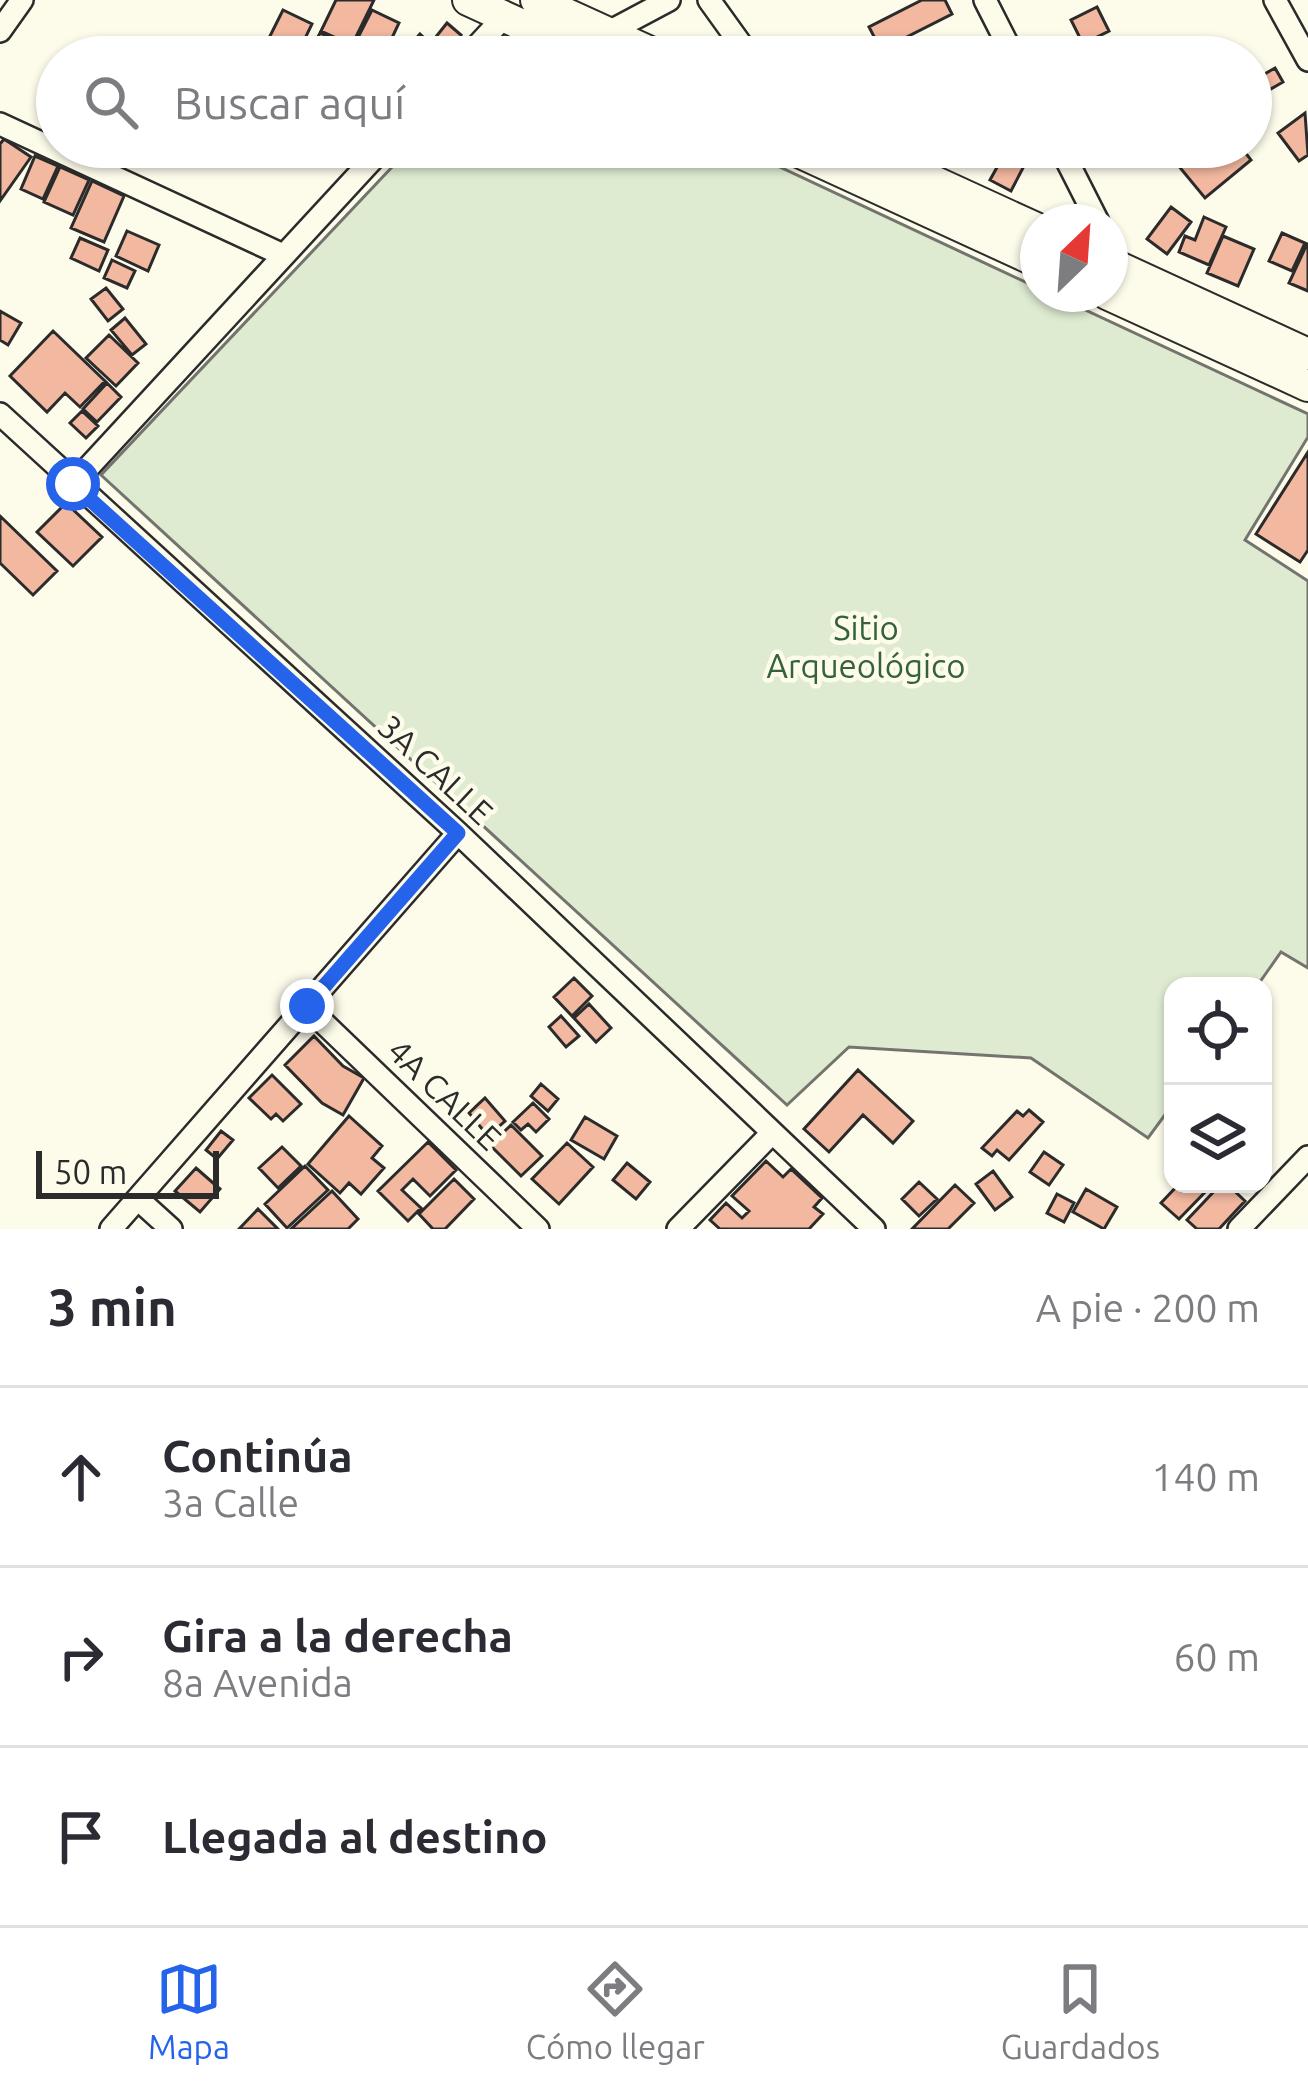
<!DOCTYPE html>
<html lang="es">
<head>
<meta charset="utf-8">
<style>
  body { margin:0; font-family:Ubuntu,sans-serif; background:#f7f7f7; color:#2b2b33 }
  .controls { position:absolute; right:36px; bottom:36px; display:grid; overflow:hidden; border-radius:24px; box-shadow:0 3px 9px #0004 }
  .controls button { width:108px; height:108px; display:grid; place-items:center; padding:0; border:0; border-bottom:3px solid #e1e1e2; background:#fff; color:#2b2b33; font:60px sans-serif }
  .compass { position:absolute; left:1020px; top:204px; width:108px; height:108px; border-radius:50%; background:#fff; box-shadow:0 3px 9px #0004; rotate:25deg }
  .scale { position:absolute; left:36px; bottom:30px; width:183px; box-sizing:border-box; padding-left:12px; border:6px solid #2b2b2b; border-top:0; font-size:33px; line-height:42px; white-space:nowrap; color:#2b2b2b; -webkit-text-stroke:9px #fdfbea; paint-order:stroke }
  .stop { position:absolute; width:36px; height:36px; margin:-27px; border:9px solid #2563eb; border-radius:50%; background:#fff }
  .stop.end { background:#2563eb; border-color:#fff; box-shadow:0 3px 12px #0008 }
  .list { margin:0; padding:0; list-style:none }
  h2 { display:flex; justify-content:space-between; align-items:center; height:156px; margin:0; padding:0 48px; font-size:51px }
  h2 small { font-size:39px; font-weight:400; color:#7c7c81 }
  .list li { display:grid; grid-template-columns:78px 1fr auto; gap:36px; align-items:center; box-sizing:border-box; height:180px; padding:0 48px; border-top:3px solid #e1e1e2 }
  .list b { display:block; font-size:45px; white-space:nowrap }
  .list p { margin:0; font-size:39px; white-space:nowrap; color:#7c7c81 }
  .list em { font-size:39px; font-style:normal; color:#7c7c81 }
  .icon { flex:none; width:66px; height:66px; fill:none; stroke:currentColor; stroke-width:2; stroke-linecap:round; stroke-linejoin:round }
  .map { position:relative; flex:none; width:1308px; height:1229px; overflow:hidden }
  .search { position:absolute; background:#fff; box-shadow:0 3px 9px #0004; left:36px; right:36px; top:36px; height:132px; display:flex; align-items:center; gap:30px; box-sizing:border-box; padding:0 42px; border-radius:66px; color:#7c7c81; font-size:45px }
  .sheet { height:696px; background:#fff }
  nav { display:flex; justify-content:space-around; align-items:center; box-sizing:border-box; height:168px; border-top:3px solid #e1e1e2; background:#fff; font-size:33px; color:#7c7c81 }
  nav a { display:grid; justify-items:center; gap:6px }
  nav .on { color:#2563eb }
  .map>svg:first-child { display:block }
  .green { fill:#deebd1; stroke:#74746e; stroke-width:3 }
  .building { fill:#f2b8a0; stroke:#2b2b2b; stroke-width:3 }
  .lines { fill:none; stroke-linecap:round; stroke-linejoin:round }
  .minor-casing { stroke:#2b2b2b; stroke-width:26 }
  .secondary-casing { stroke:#2b2b2b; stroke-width:34 }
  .minor { stroke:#fdfbea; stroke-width:21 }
  .secondary { stroke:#fdfbea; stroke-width:30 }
  .route { stroke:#2563eb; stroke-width:15 }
  .labels { text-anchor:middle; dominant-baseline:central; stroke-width:9; stroke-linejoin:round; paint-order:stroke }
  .park-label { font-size:33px; fill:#34623c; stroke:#fdfbea }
  .street-label { font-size:33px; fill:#2b2b2b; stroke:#fdfbea }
</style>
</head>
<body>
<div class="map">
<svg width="1308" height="1229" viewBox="0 0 1308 1229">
  <rect width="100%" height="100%" fill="#fdfbea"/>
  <!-- green -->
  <path class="green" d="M411,147h326l301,141v6h13l257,120v23l-63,103 63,41v387l-27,-16 -24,34h-84v118l-25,34 -117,-80 -182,-11 -62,58 -686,-630z"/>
  <!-- building -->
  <path class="building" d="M336,0h38l-22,45 -31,-14z
    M922,0h23l7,14 -71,36 -12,-23z
    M1097,7l12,24 -26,13 -12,-24z
    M283,10l29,14 -16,33h-12l-20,-9z
    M372,10l27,13 -16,34h-35z
    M447,23l14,12 -16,20 -14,-12z
    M320,33l15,7 -8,17h-19z
    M420,34l20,18 -5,5h-35z
    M1275,68l8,14 -21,12 -8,-14z
    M1305,113l3,42 -9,6 -21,-28z
    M4,139l27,18 -31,44v-57z
    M1163,147h78l10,13 -46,38z
    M1006,151l20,11 -15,29 -21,-11z
    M35,156l23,10 -15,33 -22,-10z
    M60,167l29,13 -16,35 -29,-13z
    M92,181l32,15 -20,46 -33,-14z
    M1171,207l20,15 -24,32 -20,-15z
    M1204,217l22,10 -17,38 -30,-13 6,-16 10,4z
    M127,231l32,14 -11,26 -32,-15z
    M1282,233l23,10 -13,28 -23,-10z
    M1223,236l31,13 -16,37 -31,-13z
    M80,238l28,12 -9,21 -28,-13z
    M1307,244h1v47l-19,-8z
    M112,260l23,11 -8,17 -23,-10z
    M106,288l17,21 -15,12 -17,-22z
    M0,311l21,12 -13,22 -8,-5z
    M125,318l21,26 -14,11 -21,-25z
    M53,331l52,50 -25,26 -15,-14 -18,19 -37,-36z
    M109,335l29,28 -22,23 -30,-28z
    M107,383l14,14 -24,25 -14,-13z
    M82,411l16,15 -12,12 -16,-15z
    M1308,452v98l-8,12 -44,-28z
    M66,503l36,34 -29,29 -36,-34z
    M0,516l57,55 -24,24 -33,-32z
    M574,978l18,18 -20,20 -18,-19z
    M589,1004l22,24 -15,14 -22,-24z
    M561,1016l18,20 -13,11 -17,-20z
    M314,1036l29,30 21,12 -21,37 -21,-12 -37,-38z
    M858,1070l55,51 -20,22 -30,-28 -34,37 -25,-23z
    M272,1075l29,29 -18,17 -7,-7 -5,5 -22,-21z
    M541,1084l17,15 -10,12 -17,-15z
    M485,1098l20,23 -17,15 -19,-23z
    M533,1103l16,16 -13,13 -8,-8 -7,6 -8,-8z
    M1029,1110l14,12 -34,38 -12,-10 -5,6 -10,-8 35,-37 6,5z
    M349,1116l33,30 -10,12 12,10 -23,26 -12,-11 -9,10 -32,-29z
    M585,1117l32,19 -13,23 -33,-19z
    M511,1125l31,31 -21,20 -31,-31z
    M221,1131l12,9 -16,19 -11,-9z
    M428,1142l28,28 -26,26 -17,-17 -11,11 19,18 -13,13 -30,-30z
    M567,1143l26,24 -34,37 -27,-25z
    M282,1147l19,19 -23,22 -19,-20z
    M1044,1152l19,13 -14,20 -19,-13z
    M766,1161l17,16 8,-8 31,29 -8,9 9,7 -14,15h-89l-10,-9 16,-17 16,15 7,-7 -17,-15z
    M627,1163l23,19 -14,17 -23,-19z
    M305,1166l23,24 -41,38 -22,-24z
    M196,1168l24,21 -20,23 -25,-21z
    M993,1171l19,26 -17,13 -19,-26z
    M454,1179l20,20 -29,30h-12l-14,-15z
    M919,1182l18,17 -18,17 -17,-17z
    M1179,1184l32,2 -32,33 -18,-16z
    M1221,1184h6l18,17 -26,28h-22l-10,-9z
    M955,1185l19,18 -26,26h-36z
    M1086,1189l31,18 -13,22 -31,-17z
    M332,1191l26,28 -10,10h-57z
    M1057,1194l17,9 -10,19 -17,-9z
    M258,1209l20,20h-39z"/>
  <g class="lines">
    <!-- minor casing -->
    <g class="minor-casing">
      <path id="minor" d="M709,0l41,57
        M985,0l29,57
        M1275,0l33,60
        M0,31l22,-31
        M607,33l62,-33
        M467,57l37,-40
        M0,124l283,131
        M1060,147l38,75
        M0,414l458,419 416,396
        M73,484l311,-337
        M307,1007l231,222
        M139,1200l32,29
        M111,1229l347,-396
        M678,1229l93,-95
        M1239,1229l69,-72"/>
    </g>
    <!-- secondary casing -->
    <g class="secondary-casing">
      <path id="secondary" d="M468,0l124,57
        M536,0l125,57
        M788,147l250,115
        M859,147l179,82
        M1110,263l198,91
        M1107,294l201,92"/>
    </g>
    <!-- minor -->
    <use href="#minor" class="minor"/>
    <!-- secondary -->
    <use href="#secondary" class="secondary"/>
  </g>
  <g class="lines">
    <!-- route -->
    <path class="route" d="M73,484l385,349 -151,173"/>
  </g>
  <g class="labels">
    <!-- park labels -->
    <g class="park-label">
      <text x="866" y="627">Sitio<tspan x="866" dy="38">Arqueológico</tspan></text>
    </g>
    <!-- street labels -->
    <g class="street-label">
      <text transform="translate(436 769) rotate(43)">3A CALLE</text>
      <text transform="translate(445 1094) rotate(44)">4A CALLE</text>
    </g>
  </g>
</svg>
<div class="controls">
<button><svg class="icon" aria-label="locate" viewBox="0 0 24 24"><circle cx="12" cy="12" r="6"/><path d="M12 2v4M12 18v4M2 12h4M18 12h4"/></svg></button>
<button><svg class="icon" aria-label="layers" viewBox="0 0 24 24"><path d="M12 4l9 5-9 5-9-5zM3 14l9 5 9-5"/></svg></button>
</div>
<svg class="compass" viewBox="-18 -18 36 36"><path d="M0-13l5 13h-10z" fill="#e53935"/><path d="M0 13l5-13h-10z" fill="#7c7c81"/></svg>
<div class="scale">50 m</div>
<div class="stop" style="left:73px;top:484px"></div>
<div class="stop end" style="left:307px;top:1006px"></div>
<div class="search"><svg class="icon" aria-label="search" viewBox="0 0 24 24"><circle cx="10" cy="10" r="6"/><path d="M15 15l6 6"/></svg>Buscar aquí</div>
</div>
<section class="sheet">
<h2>3 min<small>A pie · 200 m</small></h2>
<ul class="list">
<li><svg class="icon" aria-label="ahead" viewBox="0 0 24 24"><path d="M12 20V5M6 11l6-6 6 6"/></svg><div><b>Continúa</b><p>3a Calle</p></div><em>140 m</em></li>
<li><svg class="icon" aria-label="right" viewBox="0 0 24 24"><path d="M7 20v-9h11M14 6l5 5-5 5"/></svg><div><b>Gira a la derecha</b><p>8a Avenida</p></div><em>60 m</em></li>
<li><svg class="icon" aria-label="arrive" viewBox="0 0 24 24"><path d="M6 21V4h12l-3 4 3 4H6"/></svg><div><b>Llegada al destino</b></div></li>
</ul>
</section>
<nav>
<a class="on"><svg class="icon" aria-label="map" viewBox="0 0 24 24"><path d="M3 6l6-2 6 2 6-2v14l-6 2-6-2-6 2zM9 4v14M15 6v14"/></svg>Mapa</a>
<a><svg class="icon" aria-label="directions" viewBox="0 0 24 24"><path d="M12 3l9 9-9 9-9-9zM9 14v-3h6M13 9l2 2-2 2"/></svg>Cómo llegar</a>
<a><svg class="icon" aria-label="saved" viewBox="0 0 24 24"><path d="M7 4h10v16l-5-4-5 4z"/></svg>Guardados</a>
</nav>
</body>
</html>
